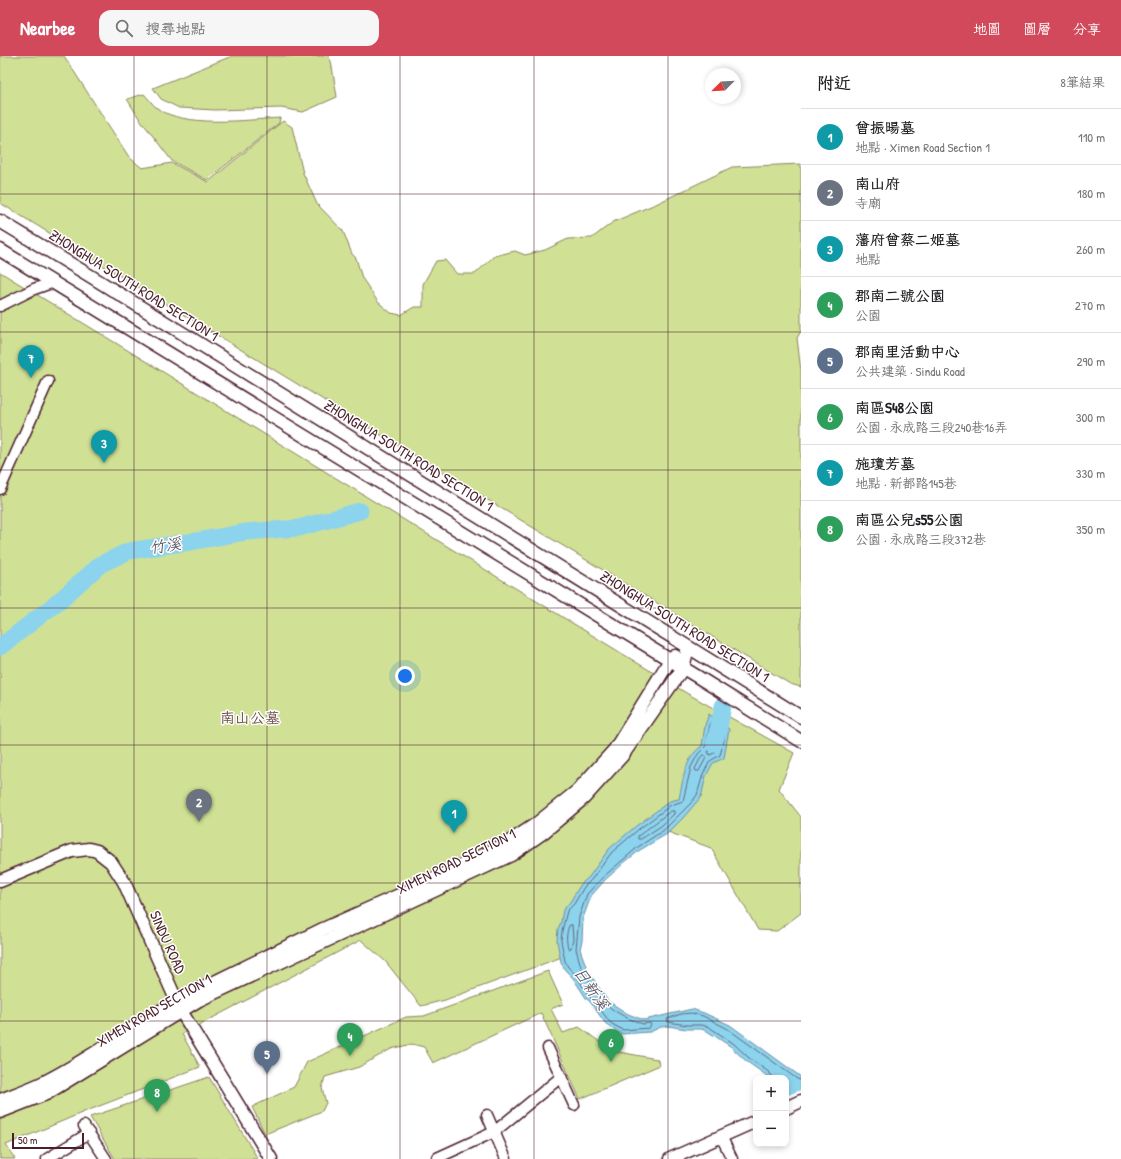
<!DOCTYPE html>
<html lang="zh-TW">
<head>
<meta charset="utf-8">
<style>
  body { margin:0; font-family:"Patrick Hand","LXGW WenKai TC",sans-serif; background:#f6f6f6; color:#202124 }
  .controls { position:absolute; right:12px; bottom:12px; display:grid; overflow:hidden; border-radius:8px; box-shadow:0 2px 6px #0003 }
  .controls button { width:36px; height:36px; display:grid; place-items:center; padding:0; border:0; border-bottom:1px solid #e0e0e0; background:#fff; color:#202124; font:20px sans-serif }
  .compass { position:absolute; left:705px; top:12px; width:36px; height:36px; border-radius:50%; background:#fff; box-shadow:0 2px 6px #0003; rotate:246deg }
  .scale { position:absolute; left:12px; bottom:10px; width:72px; box-sizing:border-box; padding-left:4px; border:2px solid #4a1f2b; border-top:0; font-size:11px; line-height:14px; white-space:nowrap; color:#4a1f2b; -webkit-text-stroke:3px #fff; paint-order:stroke }
  .you { position:absolute; left:405px; top:620px; width:14px; height:14px; margin:-10px; border:3px solid #fff; border-radius:50%; background:#1a73e8; box-shadow:0 0 0 6px #1a73e833 }
  .badge { display:grid; place-items:center; width:26px; height:26px; border-radius:50%; background:#d1495b; color:#fff; font-size:13px; font-weight:700 }
  .pin { position:absolute; translate:-50% -33px; filter:drop-shadow(0 1px 2px #0008) }
  .pin::after { content:''; position:absolute; top:21px; width:14px; height:12px; background:inherit; clip-path:polygon(0 0,100% 0,50% 100%) }
  .list { margin:0; padding:0; list-style:none }
  h2 { display:flex; justify-content:space-between; align-items:center; height:52px; margin:0; padding:0 16px; font-size:17px }
  h2 small { font-size:13px; font-weight:400; color:#757577 }
  .list li { display:grid; grid-template-columns:26px 1fr auto; gap:12px; align-items:center; box-sizing:border-box; height:56px; padding:0 16px; border-top:1px solid #e0e0e0 }
  .list b { display:block; font-size:15px; white-space:nowrap }
  .list p { margin:0; font-size:13px; white-space:nowrap; color:#757577 }
  .list em { font-size:13px; font-style:normal; color:#757577 }
  .icon { flex:none; width:22px; height:22px; fill:none; stroke:currentColor; stroke-width:2; stroke-linecap:round; stroke-linejoin:round }
  .map { position:relative; flex:none; width:801px; height:1103px; overflow:hidden }
  header { display:flex; align-items:center; gap:24px; box-sizing:border-box; height:56px; padding:0 20px; background:#d1495b; color:#fff }
  header strong { font-size:19px }
  nav { display:flex; gap:22px; margin-inline-start:auto; font-size:14px }
  .search { width:280px; height:36px; background:#f6f6f6; display:flex; align-items:center; gap:10px; box-sizing:border-box; padding:0 14px; border-radius:12px; color:#757577; font-size:15px }
  main { display:flex }
  aside { flex:1; background:#fff }
  .map>svg:first-child { display:block }
  .green { fill:#d0e195; stroke:#8d8060 }
  .water { fill:#8cd3ee; stroke:#728ba0 }
  .pier { fill:#fff }
  .lines { fill:none; stroke-linecap:round; stroke-linejoin:round }
  .shore { stroke:#646779; stroke-width:1 }
  .river { stroke:#8cd3ee; stroke-width:17 }
  .minor-casing { stroke:#4a1f2b; stroke-width:13 }
  .tertiary-casing { stroke:#4a1f2b; stroke-width:15 }
  .minor { stroke:#fff; stroke-width:10 }
  .tertiary { stroke:#fff; stroke-width:12 }
  .grid { fill:none; stroke:#4a1f2b; stroke-width:1; stroke-opacity:0.55 }
  .labels { text-anchor:middle; dominant-baseline:central; stroke-width:3; stroke-linejoin:round; paint-order:stroke }
  .street-label { font-size:15px; fill:#4a1f2b; stroke:#fff }
  .park-label { font-size:15px; fill:#6c5046; stroke:#fff }
  .water-label { font-size:16px; font-style:italic; fill:#5e5566; stroke:#fff }
</style>
</head>
<body>
<header>
<strong>Nearbee</strong>
<div class="search"><svg class="icon" aria-label="search" viewBox="0 0 24 24"><circle cx="10" cy="10" r="6"/><path d="M15 15l6 6"/></svg>搜尋地點</div>
<nav><a>地圖</a><a>圖層</a><a>分享</a></nav>
</header>
<main>
<div class="map">
<svg width="801" height="1103" viewBox="0 0 801 1103">
  <rect width="100%" height="100%" fill="#fff"/>
  <filter id="ink" filterUnits="userSpaceOnUse"><feTurbulence type="fractalNoise" baseFrequency=".025" numOctaves="2"/><feDisplacementMap in="SourceGraphic" scale="8" xChannelSelector="R" yChannelSelector="G"/><feConvolveMatrix kernelMatrix="1 2 1 2 8 2 1 2 1" color-interpolation-filters="sRGB"/></filter>
  <g filter="url(#ink)">
    <!-- green -->
    <path class="green" d="M0,0h64l65,101 13,11 30,-5 36,19 75,-61 9,6 11,46 14,31 26,27 9,23 4,4 6,20 16,24 13,11 10,2 13,-8h9v-23l13,-23 9,-1 12,14h18l19,-18 21,-5 10,4 20,-5 23,-11 24,-1 21,-16 45,-19 74,-36 69,-3v167l-4,7 4,33v316l-11,-3 -790,-481z
      M232,0h96l3,5 6,36 -34,15 -22,-4 -66,2 -36,-2 -18,-9 -8,-11z
      M144,38c4,4 8,10 13,14 27,20 89,12 123,10l-1,5 -72,57 -35,-19 -33,-43 -12,-19z
      M0,216l688,422 106,59 -15,36 22,28v96l-24,18 -19,-1 -47,-82 -51,-19 -76,61 -14,64 -125,46 -24,6 -36,-45 -24,-21 -179,94 18,33 -116,45 -78,33 9,14h-15z
      M548,915l15,33 -12,5 12,24 16,-6 28,20 12,5 38,7 3,6 -80,34 -39,-86 -108,50 -9,-16 -12,-3 -21,5 -32,18 -34,10 -3,11 4,15 -4,8 -57,23 -13,-27 42,-20 13,-25 99,-45 18,-1z
      M209,1021l49,82h-143l-25,-42z"/>
    <!-- water -->
    <path class="water" d="M709,658l20,15 -5,29 -11,5 -7,13 -5,21 -18,21 -16,16 -27,16 -15,12 -20,18 -14,16 -8,22 -1,23 -2,8 2,6 6,16 20,30 20,13 16,6 48,-11 12,4 26,12 71,52v33l-15,-21v-11h-16l-24,-17 -16,-15 -23,-15 -6,-2h-15l-18,-3 -7,1 -11,5 -28,2 -5,-2 -12,-9 -14,-20 -5,-5 -13,-20 -8,-8 -4,-8 -4,-21 1,-12 3,-7 2,-12 7,-8 11,-18 8,-7 20,-28 27,-23 34,-25 9,-2c4,-19 6,-42 23,-53l3,-21z"/>
    <!-- pier -->
    <path class="pier" d="M801,1034v22l-13,-17z"/>
    <g class="lines">
      <!-- shore -->
      <path class="shore" d="M711,666h3l10,9v10l-4,14 -10,6 -7,13 -6,21 -5,7 -28,28 -26,17 -36,31 -15,16 -8,23 -3,32 2,7 3,11 16,26 8,11 10,7 12,7 16,6 7,-1 1,2 -2,3 -26,2 -11,-6 -3,-3 -15,-20 -5,-5 -13,-21 -8,-8 -3,-6 -4,-20 1,-10 5,-20 7,-7 10,-17 8,-8 20,-27 27,-23 32,-24 12,-4 8,-34 7,-13 7,-7z
        M714,674h2l3,3 -3,19 -6,3 -2,-3 2,-4z
        M704,699l2,1v2l-7,13h-3l-1,-2 6,-12z
        M671,755h3v3l-13,12 -20,13h-3v-3l4,-3z
        M572,869l1,15 -2,8 -2,1 -1,-1c-2,-8 -2,-14 1,-22z
        M772,1022l-2,-5 -21,-15 -16,-15 -24,-16 -8,-2h-14l-19,-3 -1,-3 14,-5 10,-1 12,3 25,13 69,50 4,1"/>
      <!-- river -->
      <path class="river" d="M0,591l59,-46 42,-37 28,-13 67,-10 50,-9 53,-4 61,-17
        M714,688l6,-22 3,-16"/>
      <!-- minor casing -->
      <g class="minor-casing">
        <path id="minor" d="M0,250l34,-17 20,-7
          M0,433l48,-108
          M548,992l26,57
          M487,1059l19,44
          M84,1070l22,33
          M721,1080l11,23
          M437,1102l57,-26 67,-55
          M47,1103l42,-26"/>
      </g>
      <!-- tertiary casing -->
      <g class="tertiary-casing">
        <path id="tertiary" d="M0,165l92,56 709,440
          M0,194l698,427 103,64
          M0,825l72,-30 17,-2 8,2 14,11 13,20 57,129 90,148
          M0,1044c13,-5 27,-10 40,-16 54,-26 101,-65 154,-92l129,-63 103,-46 80,-39 30,-20 41,-33 38,-42 55,-89 5,-4
          M786,1052l15,-7
          M0,1056l46,-18 153,-94 312,-145 33,-23 40,-34 38,-42 61,-88 5,-21
          M670,1103l86,-38"/>
      </g>
      <!-- minor -->
      <use href="#minor" class="minor"/>
      <!-- tertiary -->
      <use href="#tertiary" class="tertiary"/>
    </g>
  </g>
  <!-- grid -->
  <path class="grid" d="M134,0v1103M267,0v1103M400,0v1103M534,0v1103M668,0v1103M0,138h801M0,276h801M0,414h801M0,552h801M0,689h801M0,827h801M0,965h801"/>
  <g class="labels">
    <!-- street labels -->
    <g class="street-label">
      <text transform="translate(134 229) rotate(32)">ZHONGHUA SOUTH ROAD SECTION 1</text>
      <text transform="translate(409 399) rotate(32)">ZHONGHUA SOUTH ROAD SECTION 1</text>
      <text transform="translate(685 570) rotate(32)">ZHONGHUA SOUTH ROAD SECTION 1</text>
      <text transform="translate(456 805) rotate(-26)">XIMEN ROAD SECTION 1</text>
      <text transform="translate(168 886) rotate(66)">SINDU ROAD</text>
      <text transform="translate(154 954) rotate(-30)">XIMEN ROAD SECTION 1</text>
    </g>
    <!-- park labels -->
    <g class="park-label">
      <text x="250" y="661">南山公墓</text>
    </g>
    <!-- water labels -->
    <g class="water-label">
      <text transform="translate(165 489) rotate(-9)">竹溪</text>
      <text transform="translate(592 932) rotate(55)">日新溪</text>
    </g>
  </g>
</svg>
<div class="controls">
<button>+</button>
<button>−</button>
</div>
<svg class="compass" viewBox="-18 -18 36 36"><path d="M0-13l5 13h-10z" fill="#e53935"/><path d="M0 13l5-13h-10z" fill="#757577"/></svg>
<div class="scale">50 m</div>
<div class="you"></div>
<div class="pin badge" style="left:454px;top:777px;background:#0f9aa8">1</div>
<div class="pin badge" style="left:199px;top:766px;background:#6b7280">2</div>
<div class="pin badge" style="left:104px;top:407px;background:#0f9aa8">3</div>
<div class="pin badge" style="left:350px;top:1000px;background:#2e9e5b">4</div>
<div class="pin badge" style="left:267px;top:1018px;background:#5c6f8a">5</div>
<div class="pin badge" style="left:611px;top:1006px;background:#2e9e5b">6</div>
<div class="pin badge" style="left:31px;top:322px;background:#0f9aa8">7</div>
<div class="pin badge" style="left:157px;top:1056px;background:#2e9e5b">8</div>
</div>
<aside>
<h2>附近<small>8筆結果</small></h2>
<ul class="list">
<li><span class="badge" style="background:#0f9aa8">1</span><div><b>曾振暘墓</b><p>地點 · Ximen Road Section 1</p></div><em>110 m</em></li>
<li><span class="badge" style="background:#6b7280">2</span><div><b>南山府</b><p>寺廟</p></div><em>180 m</em></li>
<li><span class="badge" style="background:#0f9aa8">3</span><div><b>藩府曾蔡二姬墓</b><p>地點</p></div><em>260 m</em></li>
<li><span class="badge" style="background:#2e9e5b">4</span><div><b>郡南二號公園</b><p>公園</p></div><em>270 m</em></li>
<li><span class="badge" style="background:#5c6f8a">5</span><div><b>郡南里活動中心</b><p>公共建築 · Sindu Road</p></div><em>290 m</em></li>
<li><span class="badge" style="background:#2e9e5b">6</span><div><b>南區S48公園</b><p>公園 · 永成路三段240巷16弄</p></div><em>300 m</em></li>
<li><span class="badge" style="background:#0f9aa8">7</span><div><b>施瓊芳墓</b><p>地點 · 新都路145巷</p></div><em>330 m</em></li>
<li><span class="badge" style="background:#2e9e5b">8</span><div><b>南區公兒s55公園</b><p>公園 · 永成路三段372巷</p></div><em>350 m</em></li>
</ul>
</aside>
</main>
</body>
</html>
